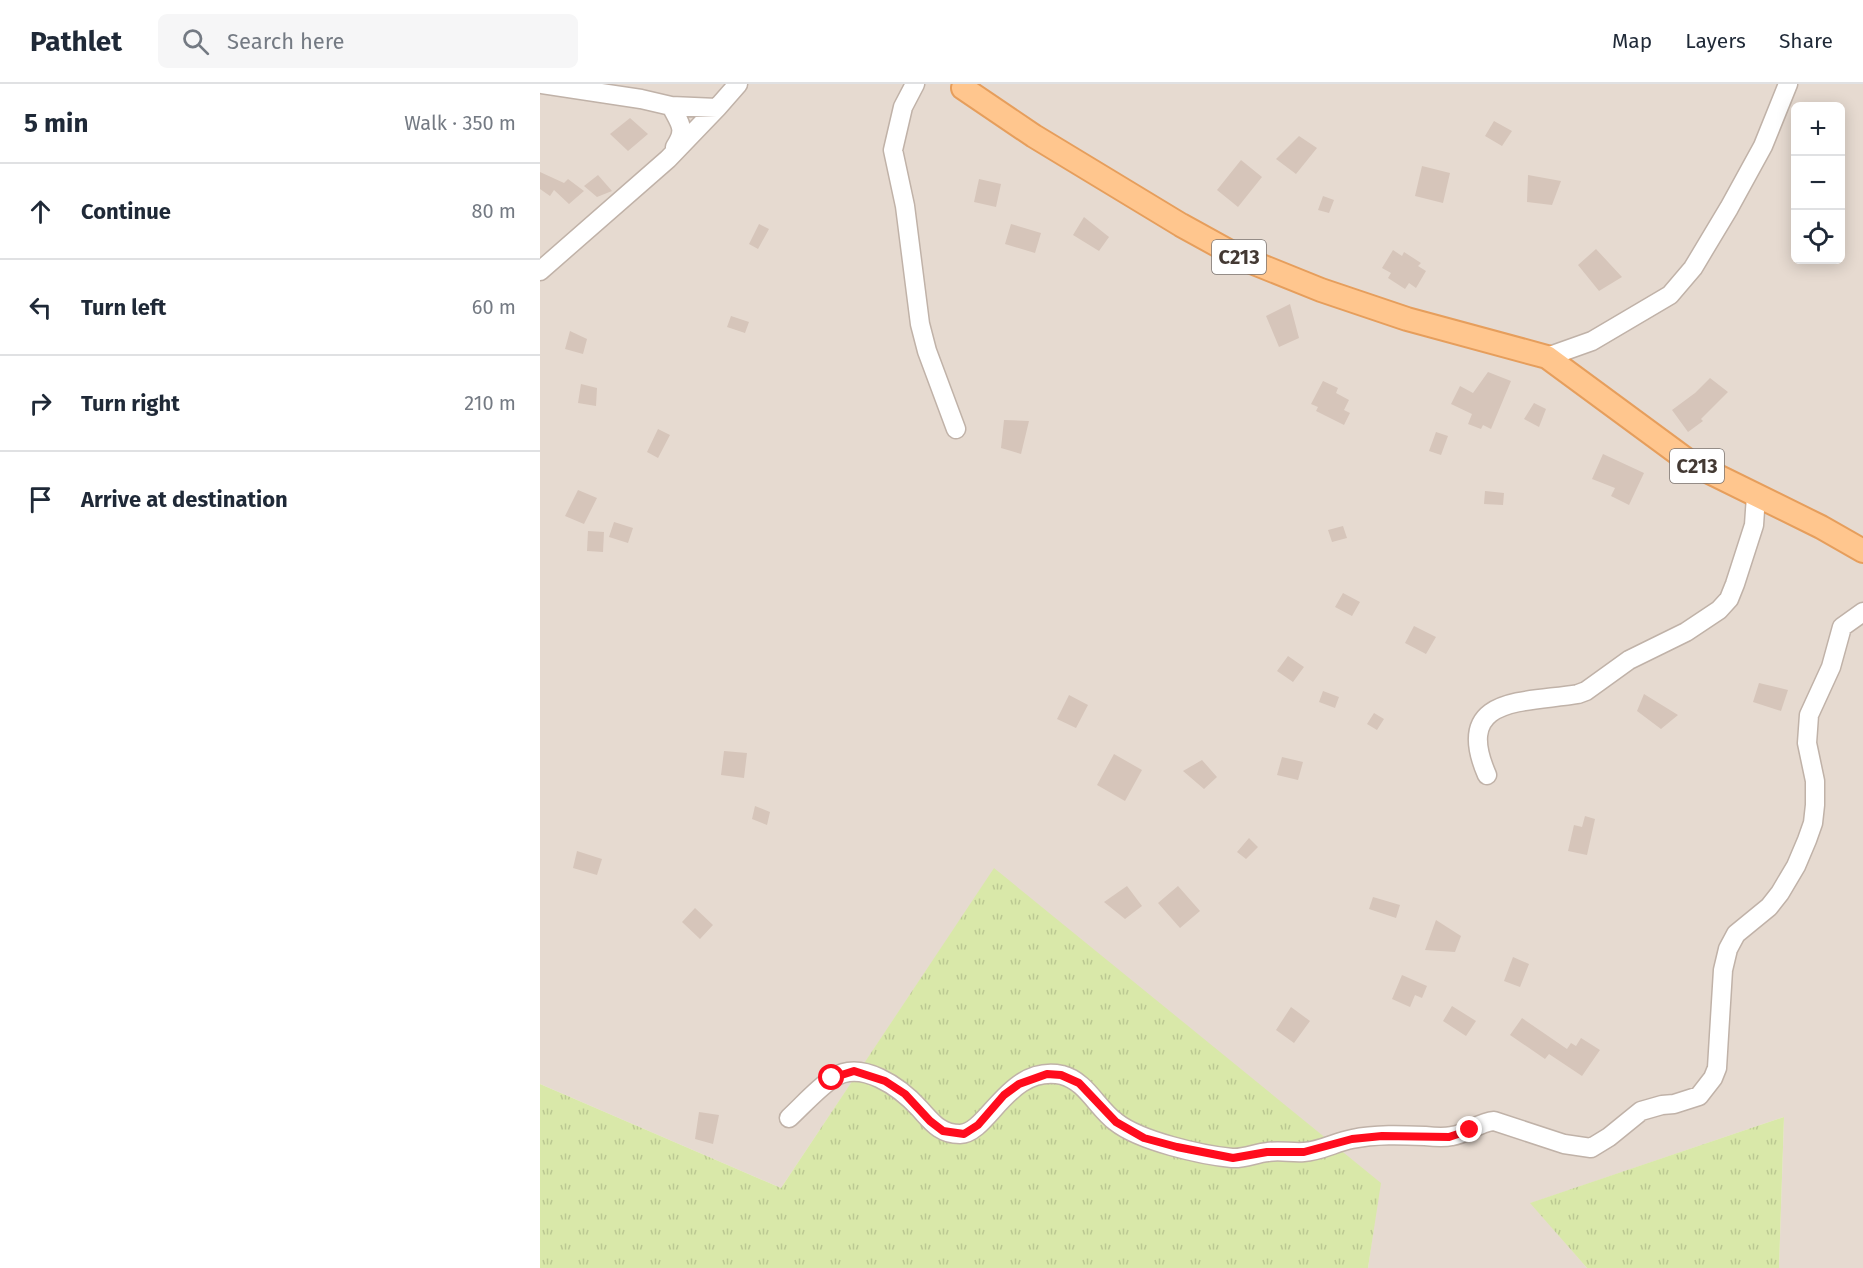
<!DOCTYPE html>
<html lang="en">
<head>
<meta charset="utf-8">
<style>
  body { margin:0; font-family:"Fira Sans",sans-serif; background:#f6f6f7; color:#1f2937 }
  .controls { position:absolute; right:18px; top:18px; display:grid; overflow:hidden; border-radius:9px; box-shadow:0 3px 15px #0003 }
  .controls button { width:54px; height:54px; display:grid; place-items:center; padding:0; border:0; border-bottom:2px solid #e0e1e3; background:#fff; color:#1f2937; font:30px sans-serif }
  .stop { position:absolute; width:18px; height:18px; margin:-14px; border:4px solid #ff0c1d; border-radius:50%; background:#fff }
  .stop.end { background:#ff0c1d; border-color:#fff; box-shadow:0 2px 6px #0008 }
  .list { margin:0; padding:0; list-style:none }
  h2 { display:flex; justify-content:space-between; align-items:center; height:78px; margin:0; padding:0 24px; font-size:26px }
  h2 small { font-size:20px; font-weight:400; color:#747a83 }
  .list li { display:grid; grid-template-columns:39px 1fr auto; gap:18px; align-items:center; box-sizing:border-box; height:96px; padding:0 24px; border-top:2px solid #e0e1e3 }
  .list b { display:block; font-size:22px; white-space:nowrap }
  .list em { font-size:20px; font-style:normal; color:#747a83 }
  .icon { flex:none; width:33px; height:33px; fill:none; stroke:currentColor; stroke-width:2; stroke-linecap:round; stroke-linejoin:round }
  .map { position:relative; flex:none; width:1323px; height:1184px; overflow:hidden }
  header { display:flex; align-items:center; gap:36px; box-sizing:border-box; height:84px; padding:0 30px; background:#fff; border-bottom:2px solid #e0e1e3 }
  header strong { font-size:28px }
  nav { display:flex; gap:33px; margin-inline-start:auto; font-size:21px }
  .search { width:420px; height:54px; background:#f6f6f7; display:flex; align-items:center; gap:15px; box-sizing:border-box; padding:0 21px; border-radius:9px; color:#747a83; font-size:22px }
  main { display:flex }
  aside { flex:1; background:#fff }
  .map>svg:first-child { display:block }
  .residential { fill:#e6dad0; fill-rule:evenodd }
  .grass { fill:url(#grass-tufts) }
  .building { fill:#d6c5ba }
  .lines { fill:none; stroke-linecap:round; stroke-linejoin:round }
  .minor-casing { stroke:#c0b2a8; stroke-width:21 }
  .major-casing { stroke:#e69e5c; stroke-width:26 }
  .minor { stroke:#fff; stroke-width:18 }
  .major { stroke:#ffc68e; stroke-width:22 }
  .route { stroke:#ff0c1d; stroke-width:8 }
  .labels { text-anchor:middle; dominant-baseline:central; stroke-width:4.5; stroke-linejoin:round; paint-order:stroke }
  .shield { fill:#fff; stroke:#7b7470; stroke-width:1.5 }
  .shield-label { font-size:20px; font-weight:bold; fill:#433933 }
</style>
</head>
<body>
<header>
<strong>Pathlet</strong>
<div class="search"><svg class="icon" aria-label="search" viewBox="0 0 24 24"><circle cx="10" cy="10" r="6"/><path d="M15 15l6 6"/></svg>Search here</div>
<nav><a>Map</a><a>Layers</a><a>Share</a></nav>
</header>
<main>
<aside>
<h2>5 min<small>Walk · 350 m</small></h2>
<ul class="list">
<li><svg class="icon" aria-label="ahead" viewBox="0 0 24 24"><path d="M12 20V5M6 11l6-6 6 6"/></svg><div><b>Continue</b></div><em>80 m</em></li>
<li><svg class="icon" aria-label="left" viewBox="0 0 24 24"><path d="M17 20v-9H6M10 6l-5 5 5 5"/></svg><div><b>Turn left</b></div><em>60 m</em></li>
<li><svg class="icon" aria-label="right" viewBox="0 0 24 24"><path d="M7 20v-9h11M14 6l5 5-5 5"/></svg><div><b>Turn right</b></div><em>210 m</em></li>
<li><svg class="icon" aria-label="arrive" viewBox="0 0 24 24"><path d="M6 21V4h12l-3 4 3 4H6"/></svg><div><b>Arrive at destination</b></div></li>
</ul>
</aside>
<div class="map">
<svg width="1323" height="1184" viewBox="0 0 1323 1184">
  <defs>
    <pattern id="grass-tufts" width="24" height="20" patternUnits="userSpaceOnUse" patternTransform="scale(1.5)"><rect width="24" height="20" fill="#d9e8a9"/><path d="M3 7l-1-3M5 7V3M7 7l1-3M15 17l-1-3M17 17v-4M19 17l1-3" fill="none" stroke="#bbc892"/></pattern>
  </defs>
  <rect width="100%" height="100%" fill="#f2eae2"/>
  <!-- residential -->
  <path class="residential" d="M0,0h1323v1184h-84l5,-151 -253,86 56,65h-219l12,-85 -386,-314 -213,319 -241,-104zM1256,22h44v154h-44z"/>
  <!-- grass -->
  <path class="grass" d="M454,784l387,315 -13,85h-828v-184l241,104z
    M1244,1033l-5,151h-192l-57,-65z"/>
  <!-- building -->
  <path class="building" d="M90,34l18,16 -20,17 -18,-17z
    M954,37l18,10 -10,15 -17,-10z
    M759,52l18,12 -21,26 -20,-15z
    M701,76l21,17 -24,30 -21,-17z
    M882,82l28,7 -7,30 -28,-7z
    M0,88l24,11 4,-4 16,12 -15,13 -15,-14 -4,6 -10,-7z
    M58,91l14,16 -15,6 -13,-11z
    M988,91l33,6 -9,24 -25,-3z
    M439,95l22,5 -5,23 -22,-5z
    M783,112l11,4 -5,13 -11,-3z
    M544,133l25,20 -10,14 -26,-16z
    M219,140l10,5 -11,20 -9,-5z
    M471,140l30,9 -6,20 -30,-9z
    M1056,165l26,28 -23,14 -21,-26z
    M853,166l9,6 2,-4 17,11 -3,3 8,5 -10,17 -7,-5 -4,6 -17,-11 3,-5 -9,-5z
    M750,220l9,34 -20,9 -13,-31z
    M191,232l18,6 -4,11 -18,-6z
    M30,247l17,8 -4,15 -18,-5z
    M948,288l23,9 -20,48 -8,-4 -2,4 -13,-5 4,-10 -21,-10 9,-18 13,7z
    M1170,294l18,14 -27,27 2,2 -15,11 -16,-22 23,-17z
    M783,297l15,7 -2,5 13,7 -5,10 6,3 -6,12 -28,-14 2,-4 -7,-3z
    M41,300l16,4 -1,18 -18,-3z
    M994,319l12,6 -7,18 -15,-8z
    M464,336l25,1 -8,33 -20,-6z
    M118,345l12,6 -12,23 -11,-6z
    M896,348l12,4 -7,19 -12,-4z
    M1063,370l41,19 -15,32 -18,-9 4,-8 -23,-9z
    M38,406l19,8 -13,26 -19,-8z
    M945,407l19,2 -1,12 -19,-1z
    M74,438l19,6 -5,15 -19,-6z
    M803,442l4,12 -15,4 -4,-12z
    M48,447l16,1 -1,20 -16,-1z
    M803,509l17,9 -8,14 -17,-9z
    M874,542l22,11 -10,17 -21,-11z
    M748,572l16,11 -11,15 -16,-11z
    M1219,599l29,7 -7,21 -28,-9z
    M783,607l16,6 -4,11 -16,-6z
    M1104,610l34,21 -17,14 -24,-18z
    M529,611l19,10 -12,23 -19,-9z
    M834,629l10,6 -7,11 -10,-6z
    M184,667l23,2 -3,25 -23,-3z
    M574,670l28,16 -17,31 -28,-16z
    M742,673l21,5 -5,18 -21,-5z
    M662,676l15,17 -13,12 -21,-18z
    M215,722l15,6 -3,13 -15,-6z
    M1045,732l10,3 -8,36 -19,-4 6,-26 8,2z
    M709,754l9,9 -12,12 -9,-7z
    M37,767l25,8 -5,16 -24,-7z
    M587,802l15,20 -17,13 -21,-17z
    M638,802l22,25 -20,17 -22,-25z
    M833,813l27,8 -4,13 -27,-9z
    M155,824l18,17 -13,14 -18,-17z
    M896,836l25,16 -6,16 -30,-2z
    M973,873l16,7 -9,23 -16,-6z
    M862,891l25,11 -5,12 -7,-3 -5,12 -18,-8z
    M912,922l24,15 -10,15 -23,-15z
    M751,923l19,14 -16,22 -18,-13z
    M982,934l45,31 4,-6 5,3 5,-8 19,12 -18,26 -33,-22 -4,5 -35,-24z
    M159,1028l20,3 -6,29 -18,-5z"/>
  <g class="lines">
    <!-- minor casing -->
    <g class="minor-casing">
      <path id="minor" d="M2,0l99,15 30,7 46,2 21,-24
        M375,0l-12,23 -10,43 12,56 15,118 7,27 29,78
        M131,22c9,18 16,23 4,41
        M0,187l128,-112 49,-51
        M1007,273l45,-16 78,-46 23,-27 36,-60 34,-62 25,-62
        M947,691c-35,-80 38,-72 91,-81l8,-3 43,-31 57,-28 33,-22 10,-11 6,-15 19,-59 2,-29
        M249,1034c14,-13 28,-29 44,-40 28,-19 67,9 87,31 12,13 20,25 40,25 29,-1 48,-70 102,-59 24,6 35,33 54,47 24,19 85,33 116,36 12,1 24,-5 36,-6 12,-2 24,1 36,0 17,-1 32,-10 48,-13 24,-5 49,-4 73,-3 9,1 18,2 27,0 15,-2 27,-14 42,-15l70,23 27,4 18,-11 32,-26 21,-6 12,-1 25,-8 14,-18 4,-10 6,-98 5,-21 8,-15 33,-27 11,-14 16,-27 11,-26 6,-17 2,-18v-24l-8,-38 2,-28 22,-48 11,-40 21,-15"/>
    </g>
    <!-- major casing -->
    <g class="major-casing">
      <path id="major" d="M423,4l71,48 147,89 58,32 82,33 86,29 140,38 144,106 130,64 42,24"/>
    </g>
    <!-- minor -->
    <use href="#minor" class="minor"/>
    <!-- major -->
    <use href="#major" class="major"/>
  </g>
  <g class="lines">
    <!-- route -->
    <path class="route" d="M292,994l22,-7 31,10 20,13 25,27 13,10 21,3 14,-9 26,-30 15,-11 28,-10 14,1 18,8 37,39 28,16 33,9 56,11 34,-6h37l48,-13 30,-3 67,1 21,-7"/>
  </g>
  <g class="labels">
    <!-- shield labels -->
    <g class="shield">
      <rect x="672" y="156" width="54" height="34" rx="4.5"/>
      <rect x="1130" y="365" width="54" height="34" rx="4.5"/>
    </g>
    <g class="shield-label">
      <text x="699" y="173">C213</text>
      <text x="1157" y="382">C213</text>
    </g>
  </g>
</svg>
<div class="controls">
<button>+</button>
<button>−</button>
<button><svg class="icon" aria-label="locate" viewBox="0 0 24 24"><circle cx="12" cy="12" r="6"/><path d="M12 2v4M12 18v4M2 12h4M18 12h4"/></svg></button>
</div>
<div class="stop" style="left:292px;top:994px"></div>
<div class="stop end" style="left:930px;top:1046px"></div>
</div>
</main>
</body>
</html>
